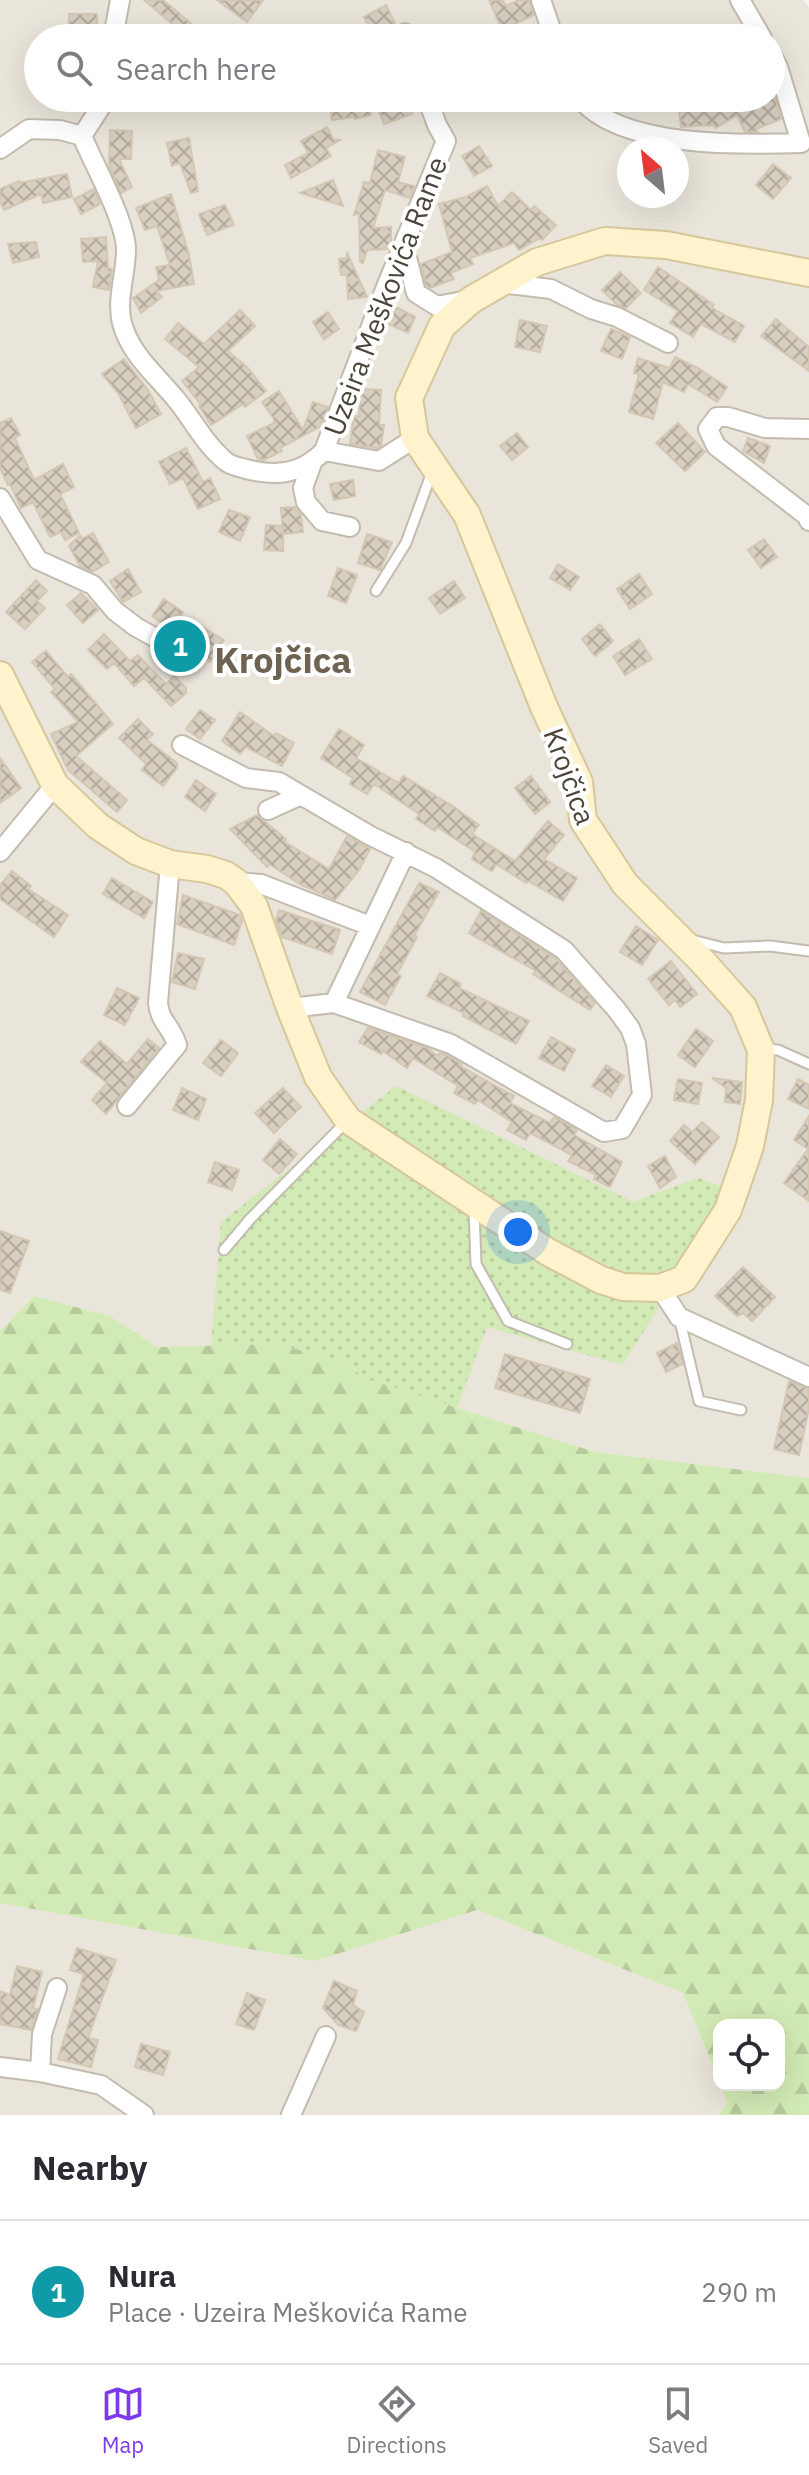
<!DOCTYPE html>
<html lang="en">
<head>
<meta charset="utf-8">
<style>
  body { margin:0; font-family:"IBM Plex Sans",sans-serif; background:#f2f2f3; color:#2b2b33 }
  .controls { position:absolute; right:24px; bottom:24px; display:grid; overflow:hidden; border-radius:16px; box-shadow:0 8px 32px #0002 }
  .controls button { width:72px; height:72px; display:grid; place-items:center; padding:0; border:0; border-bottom:2px solid #e1e1e2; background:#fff; color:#2b2b33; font:40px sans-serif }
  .compass { position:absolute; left:617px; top:136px; width:72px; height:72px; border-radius:50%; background:#fff; box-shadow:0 8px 32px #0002; rotate:332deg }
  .you { position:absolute; left:518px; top:1232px; width:28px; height:28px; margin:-20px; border:6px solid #fff; border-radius:50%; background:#1a73e8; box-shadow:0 0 0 12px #1a73e833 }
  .badge { display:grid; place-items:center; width:52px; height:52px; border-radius:50%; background:#7c3aed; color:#fff; font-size:26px; font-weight:700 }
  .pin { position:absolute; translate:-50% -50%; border:4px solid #fff; box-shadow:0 2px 8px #0006 }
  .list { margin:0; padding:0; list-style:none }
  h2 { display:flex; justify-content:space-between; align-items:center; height:104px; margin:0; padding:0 32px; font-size:34px }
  h2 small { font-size:26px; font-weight:400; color:#7c7c81 }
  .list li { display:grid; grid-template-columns:52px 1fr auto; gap:24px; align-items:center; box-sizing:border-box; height:144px; padding:0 32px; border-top:2px solid #e1e1e2 }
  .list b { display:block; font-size:30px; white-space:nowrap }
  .list p { margin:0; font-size:26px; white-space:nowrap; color:#7c7c81 }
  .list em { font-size:26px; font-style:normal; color:#7c7c81 }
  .icon { flex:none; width:44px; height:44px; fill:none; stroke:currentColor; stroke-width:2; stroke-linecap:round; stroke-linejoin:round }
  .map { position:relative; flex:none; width:809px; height:2115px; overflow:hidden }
  .search { position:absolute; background:#fff; box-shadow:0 8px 32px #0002; left:24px; right:24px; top:24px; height:88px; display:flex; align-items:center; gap:20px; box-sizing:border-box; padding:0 28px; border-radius:44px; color:#7c7c81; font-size:30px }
  .sheet { height:248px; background:#fff }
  nav { display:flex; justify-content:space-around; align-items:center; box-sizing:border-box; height:112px; border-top:2px solid #e1e1e2; background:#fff; font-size:22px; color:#7c7c81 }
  nav a { display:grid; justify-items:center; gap:4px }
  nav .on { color:#7c3aed }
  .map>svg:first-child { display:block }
  .residential { fill:#eae5da; fill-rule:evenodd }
  .green { fill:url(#green-dots) }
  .forest { fill:url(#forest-firs) }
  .building { fill:url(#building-cross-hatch); stroke:#d3c7b4; stroke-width:2 }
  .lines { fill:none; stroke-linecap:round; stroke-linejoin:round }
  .service-casing { stroke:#c2bbae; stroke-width:13 }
  .minor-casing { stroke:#c2bbae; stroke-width:22 }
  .secondary-casing { stroke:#d6c79b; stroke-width:30 }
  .service { stroke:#fff; stroke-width:9 }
  .minor { stroke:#fff; stroke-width:18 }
  .secondary { stroke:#fff3cd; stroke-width:26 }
  .labels { text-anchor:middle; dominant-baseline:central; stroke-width:8; stroke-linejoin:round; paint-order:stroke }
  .street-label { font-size:28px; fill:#4b4439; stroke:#fff }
  .district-label { font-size:36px; font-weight:bold; fill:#6e6250; stroke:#fff }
</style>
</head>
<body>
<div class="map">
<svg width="809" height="2115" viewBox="0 0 809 2115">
  <defs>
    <pattern id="green-dots" width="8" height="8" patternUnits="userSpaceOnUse" patternTransform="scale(2)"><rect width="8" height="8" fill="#d2eab5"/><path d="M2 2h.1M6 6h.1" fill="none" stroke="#b6ca9c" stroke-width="1.8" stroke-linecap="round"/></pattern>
    <pattern id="forest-firs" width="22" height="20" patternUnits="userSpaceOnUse" patternTransform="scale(2)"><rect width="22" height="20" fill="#d2eab5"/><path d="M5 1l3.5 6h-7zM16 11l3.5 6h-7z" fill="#b6ca9c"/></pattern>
    <pattern id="building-cross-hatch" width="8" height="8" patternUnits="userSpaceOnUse" patternTransform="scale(2)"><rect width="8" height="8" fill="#d8cfc1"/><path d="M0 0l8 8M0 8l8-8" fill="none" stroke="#b1aa9e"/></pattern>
  </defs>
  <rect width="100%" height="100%" fill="#f6f3ec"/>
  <!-- residential -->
  <path class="residential" d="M0,0h803l6,8v1470l-214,-26 -228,-73 -90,-35 -120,3 -47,-31 -76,-20 -34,35zM38,38h733v60h-733zM629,148h48v48h-48z
    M0,1903l315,58 162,-51 206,83 44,110 -9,12h-718z"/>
  <!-- green -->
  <path class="green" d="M396,1086l237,116 65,-24 33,12 -108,175 -136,-38 -30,81 -90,-29 -27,-18 -62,-17 -67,2 10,-124z"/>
  <!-- forest -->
  <path class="forest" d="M34,1296l76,20 47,31 120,-3 63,17 27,18 228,73 214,26v637h-91l9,-12 -7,-18h59v-60h-60v57l-36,-89 -206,-83 -162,51 -315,-58v-572z"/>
  <!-- building -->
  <path class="building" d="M144,0h19l30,25 -9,9z
    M217,0h46l-16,22z
    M489,0h14l3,6 13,-6h10l5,15 -32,15z
    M386,5l9,18 -22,12 -9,-18z
    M69,14h28v23h-28z
    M349,98h17l5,17 -16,4 -1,-2 -22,3 -2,-20z
    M409,98l3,16 -28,10 -6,-15z
    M728,98h47l6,21 -25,10 2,3h-13l-8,-17 -21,13 -2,-3 -33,2 -2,-15 32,-3z
    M327,127l6,12 7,1 -14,8 5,8 -40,22 -6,-13 23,-12 -7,-12z
    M110,130l22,1 -1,28h-12l13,28 -11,6 -12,-28z
    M189,138l9,53 -7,2 -11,-30 -8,3 -5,-23z
    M479,146l13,20 -18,10 -12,-20z
    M378,150l27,7 -7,25 16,4 -4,12 -25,-8 -12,38 18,-1v16l-2,6 -22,1 -4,13 -3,-1 -1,-49 -5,2 10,-33 6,1z
    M773,164l18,14 -18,21 -17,-14z
    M67,174l5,23 -29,6 -2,-9 -37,16 -4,-9v-12l19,-8 1,2z
    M333,180l10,26 -43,-13z
    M487,186l11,20 14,-14 19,18 3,-4 22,19 -14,15 -2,-2 -21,12 -5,-7 -44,15 3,6 -22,9 3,6 -24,9 -4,-3 -5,-21 31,-12 -13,-48 27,-7z
    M94,189l6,15 -19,10 -7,-15z
    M171,194l18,61 5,29 -38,7 6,6 -21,16 -8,-15 26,-18 -3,-13 14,-2 -13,-39 -12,4 -9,-22z
    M225,205l9,20 -27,10 -8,-21z
    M106,237l2,31 4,1 -3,21 -16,-3 5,-26 -15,1 -2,-23z
    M36,242l3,15 -26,6 -5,-19z
    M347,252l6,14 14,31 -19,2 -1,-24h-6l-2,-16 8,-1z
    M658,267l56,38 -2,3 32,18 -9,16 -34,-18 -8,13 -23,-14 8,-12 -34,-21z
    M620,272l21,21 -15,15 -9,-3 -15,-15z
    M394,306l21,11 -7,16 -22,-10z
    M240,310l15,16 -27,25 20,17 18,23 -21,16 -2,-3 -32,21 -12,-19 2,-1 -19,-24 17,-14 -34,-28 13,-16 26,21z
    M328,312l11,17 -15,10 -11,-17z
    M776,319l33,28v24l-48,-35z
    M520,320l27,6 -7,26 -25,-5z
    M611,329l19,8 -8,22 -21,-8z
    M675,357l23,11 29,19 -10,15 -29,-18 -4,8 -21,-10 -10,37 -24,-7 10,-38 -5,-1 4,-15 32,10z
    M124,359l24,31 13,24 -25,14 -18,-35 -16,-19z
    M361,389l20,1 -2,35h5l-3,21 -4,2 -27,-4 4,-29 5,2z
    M279,391l24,39 10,-28 15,5 -7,19 -41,22 2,3 -18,9 -6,-1 -11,-23 27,-13v-4l-12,-17z
    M11,418l9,17 -5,3 19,42 29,-16 11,23 -14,7 19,39 -14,7 -4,-8 -11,5 -17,-35 -12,6 -11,-24 -2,1 -8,-17v-45z
    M678,423l27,29 -20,19 -29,-28z
    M517,433l11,14 -16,13 -12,-14z
    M748,438l22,8 -6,17 -21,-12z
    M186,448l17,34 7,-4 10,21 -22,10 -15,-31 -13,6 -11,-22z
    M353,480l2,16 -21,4 -4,-16z
    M295,507l6,8 2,17 -20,2 -2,-26z
    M229,510l21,7 -10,24 -21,-9z
    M266,525l17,1v25l-19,-1z
    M93,533l16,29 -17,10 -12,-6 -11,-20 11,-11 2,4z
    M367,534l25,8 -12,28 -22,-7z
    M764,539l13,18 -16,11 -13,-18z
    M558,564l21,13 -9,13 -20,-12z
    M338,568l19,7 -11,28 -18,-7z
    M128,569l13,23 -18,10 -13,-21z
    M639,574l13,20 -22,15 -13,-20z
    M36,580l11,11 -10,10 8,7 -20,21 -19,-17z
    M454,581l11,17 -25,16 -11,-16z
    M81,593l17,17 -15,13 -16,-18z
    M164,599l19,13 -12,17 -19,-13z
    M600,624l13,17 -18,15 -13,-17z
    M204,628l20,12 -14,22 -17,-17z
    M104,634l26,27 8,-6 28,29 8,-8 12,12v5l-15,13 -27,-28 -10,8 -20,-23 -7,6 -19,-19z
    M639,639l13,20 -27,16 -12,-19z
    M46,651l22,26 3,-3 42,50 -37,32 51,44 -10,12 -49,-42 -17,-36 27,-12 -27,-30 4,-3 -23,-27z
    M200,710l15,10 -15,19 -14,-10z
    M240,712l34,24 2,-3 18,10 -12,23 -36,-19 -6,7 -18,-13z
    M138,719l15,15 -6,6 30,23v5l-14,18 -21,-16 4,-6 -27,-26z
    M339,729l25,16 -8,13 43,25 4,-7 48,29 28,20 -7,9 43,27 33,-40 16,14 -20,24 33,19 -14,23 -35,-20 -2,2 -30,-19 -4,7 -20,-12 3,-7 -38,-25 -2,4 -19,-12 3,-5 -45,-30 -7,10 -17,-10 3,-6 -32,-20z
    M0,758l21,30 -21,15z
    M531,776l19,26 -15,12 -20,-26z
    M196,780l20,14 -11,17 -20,-14z
    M257,815l29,24 -1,3 44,27 18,-33 23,13 -11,21 -24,30 -35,-16 -31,-20 -2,3 -37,-38z
    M12,871l19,15 -3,3 40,26 -14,22 -54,-38v-14z
    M112,878l41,24 -9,16 -41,-24z
    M419,883l20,9 -25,44 3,1 -20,37 4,2 -16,29 -25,-13z
    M183,895l57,20 2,6 -8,24 -57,-21z
    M279,910l61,20 -8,24 -50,-17 -6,-17z
    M481,911l75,48 39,44 -5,7 -57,-36 3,-3 -67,-38z
    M636,926l22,14 -16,25 -22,-13z
    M178,953l26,6 -9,30 -23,-7z
    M671,961l26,33 -17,13 -5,-7 -6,5 -21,-26z
    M440,973l21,11 -2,4 70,33 -13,23 -53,-28 1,-3 -37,-17z
    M117,988l22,10 -14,27 -21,-10z
    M368,1028l59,20 11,8 2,-3 6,2 16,9 -2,2 54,30 -4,7 40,20 4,-6 23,13 -3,5 48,27 -12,25 -16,-8 2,-4 -28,-14 4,-6 -42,-22 -4,7 -19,-10 5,-8 -34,-22 -3,4 -21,-11 4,-7 -45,-28 -6,10 -24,-17 -2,3 -22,-12z
    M696,1029l17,12 -18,26 -17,-12z
    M551,1037l24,13 -11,21 -25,-13z
    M148,1039l11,9 -53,66 -14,-14 15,-17 -26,-21 19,-21 27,23z
    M221,1040l17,13 -17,23 -18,-13z
    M606,1065l18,11 -13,21 -19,-11z
    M712,1078l30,4 -2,22 -15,-2 1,-14z
    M678,1079l24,4 -4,21 -24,-4z
    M798,1079l11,6v24l-21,-10z
    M182,1088l24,11 -8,21 -25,-10z
    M283,1088l18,19 -27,26 -19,-20z
    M809,1116v85l-25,-18 24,-34 -14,-9z
    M702,1122l17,15 -24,27 -25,-23 14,-16 8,7z
    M280,1139l17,15 -18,20 -16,-14z
    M665,1156l11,21 -16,11 -12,-22z
    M215,1162l24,8 -7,20 -24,-8z
    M0,1231l29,10 -19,52 -10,-3z
    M743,1267l32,30 -23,24 -9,-8 -6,3 -22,-20z
    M677,1343l6,21 -17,8 -9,-19z
    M505,1354l85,25 -10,34 -85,-25z
    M789,1381l20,8v19l-10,47 -25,-6z
    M77,1948l39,12 -28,78 10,2 -7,27 -33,-8 26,-85 -14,-4z
    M17,1966l25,6 -9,36 5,1 -7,21 -31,-6v-33l10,4z
    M334,1981l23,10 -4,14 11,7 -8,19 -18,-6 -15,-17z
    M247,1993l18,7 -11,30 -18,-6z
    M141,2044l29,8 -7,23 -28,-8z"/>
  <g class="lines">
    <!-- service casing -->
    <g class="service-casing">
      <path id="service" d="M376,591l30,-48 26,-71
        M692,940l32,8 46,-2 39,5
        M764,1049l14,1 31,14
        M474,1210l2,54 32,57 59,23
        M224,1250l27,-32 94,-95
        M679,1317l20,84 42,9"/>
    </g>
    <!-- minor casing -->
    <g class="minor-casing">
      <path id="minor" d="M541,0l13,38
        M740,0l22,38
        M405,33l1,5
        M113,38l7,-38
        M771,54l7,13 23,76
        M580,98c39,50 162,47 221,45
        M82,136l18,-28 3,-10
        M0,149l29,-20 31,1 22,6c12,29 44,85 44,114 0,23 -10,51 -4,73 8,31 34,52 53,75 17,20 28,44 49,62 6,6 15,7 22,9 31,8 55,5 78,-18l62,-164 60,-146 -9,-16 -10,-27
        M404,246l12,47 21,13 31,-6
        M501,283l50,6 40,20 26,8 51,26
        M809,429l-44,-1 -37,-11h-11l-9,12 8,17 91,70 2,5
        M324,451l55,10 36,-23
        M312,463l-9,25 3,14 16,19 28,6
        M0,498l38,62 55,25 22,26 21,16 56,31
        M182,745l64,33 33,4 22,13
        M268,810l33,-15 68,40 67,33 128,82 52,59 14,19 6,16 6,51 -20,34 -18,3 -153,-88 -117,-41 -44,5
        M0,852l55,-67
        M236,882l25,2 109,42
        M334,1003l72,-151
        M127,1106l50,-61c-6,-20 -17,-22 -19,-42l12,-139
        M660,1288l19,29 130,60
        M57,1988l-15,46 -2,38 61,13 43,30
        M0,2067l40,5
        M291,2115l35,-79"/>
    </g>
    <!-- secondary casing -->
    <g class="secondary-casing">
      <path id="secondary" d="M0,675l55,110 43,41 38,25 34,13 37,5 19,6 10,7 18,24 36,102 28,69 30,43 200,132 53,28 22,7 37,1 24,-9 44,-69 22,-64 9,-46 2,-50 -18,-43 -41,-46 -77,-77 -42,-64 -4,-38 -35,-75 -77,-192 -52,-77 -6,-40 33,-72 29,-26 66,-38 68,-21 61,4 143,28"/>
    </g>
    <!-- service -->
    <use href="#service" class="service"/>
    <!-- minor -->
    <use href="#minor" class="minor"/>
    <!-- secondary -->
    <use href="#secondary" class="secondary"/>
  </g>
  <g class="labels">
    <!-- street labels -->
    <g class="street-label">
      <text transform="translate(385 296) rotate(-69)">Uzeira Meškovića Rame</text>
      <text transform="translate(570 776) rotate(70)">Krojčica</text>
    </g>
    <!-- district labels -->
    <g class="district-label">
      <text x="283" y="659">Krojčica</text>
    </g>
  </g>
</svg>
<div class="controls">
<button><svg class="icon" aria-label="locate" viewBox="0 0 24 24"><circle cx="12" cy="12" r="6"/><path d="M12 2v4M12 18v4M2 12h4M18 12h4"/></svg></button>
</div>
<svg class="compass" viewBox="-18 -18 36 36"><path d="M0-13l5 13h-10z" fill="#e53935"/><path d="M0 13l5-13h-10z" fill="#7c7c81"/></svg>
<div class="you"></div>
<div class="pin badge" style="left:180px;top:646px;background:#0f9aa8">1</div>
<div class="search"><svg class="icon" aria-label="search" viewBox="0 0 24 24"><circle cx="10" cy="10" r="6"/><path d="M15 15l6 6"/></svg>Search here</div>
</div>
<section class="sheet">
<h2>Nearby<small></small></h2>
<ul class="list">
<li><span class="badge" style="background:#0f9aa8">1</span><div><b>Nura</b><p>Place · Uzeira Meškovića Rame</p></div><em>290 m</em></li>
</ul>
</section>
<nav>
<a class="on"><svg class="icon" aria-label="map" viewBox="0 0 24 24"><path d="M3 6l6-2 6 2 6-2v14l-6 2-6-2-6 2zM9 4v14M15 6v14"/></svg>Map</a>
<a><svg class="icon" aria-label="directions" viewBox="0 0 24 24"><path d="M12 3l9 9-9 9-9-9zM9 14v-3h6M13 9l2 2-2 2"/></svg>Directions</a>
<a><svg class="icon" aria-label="saved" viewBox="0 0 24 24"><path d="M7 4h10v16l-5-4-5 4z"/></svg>Saved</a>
</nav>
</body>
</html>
